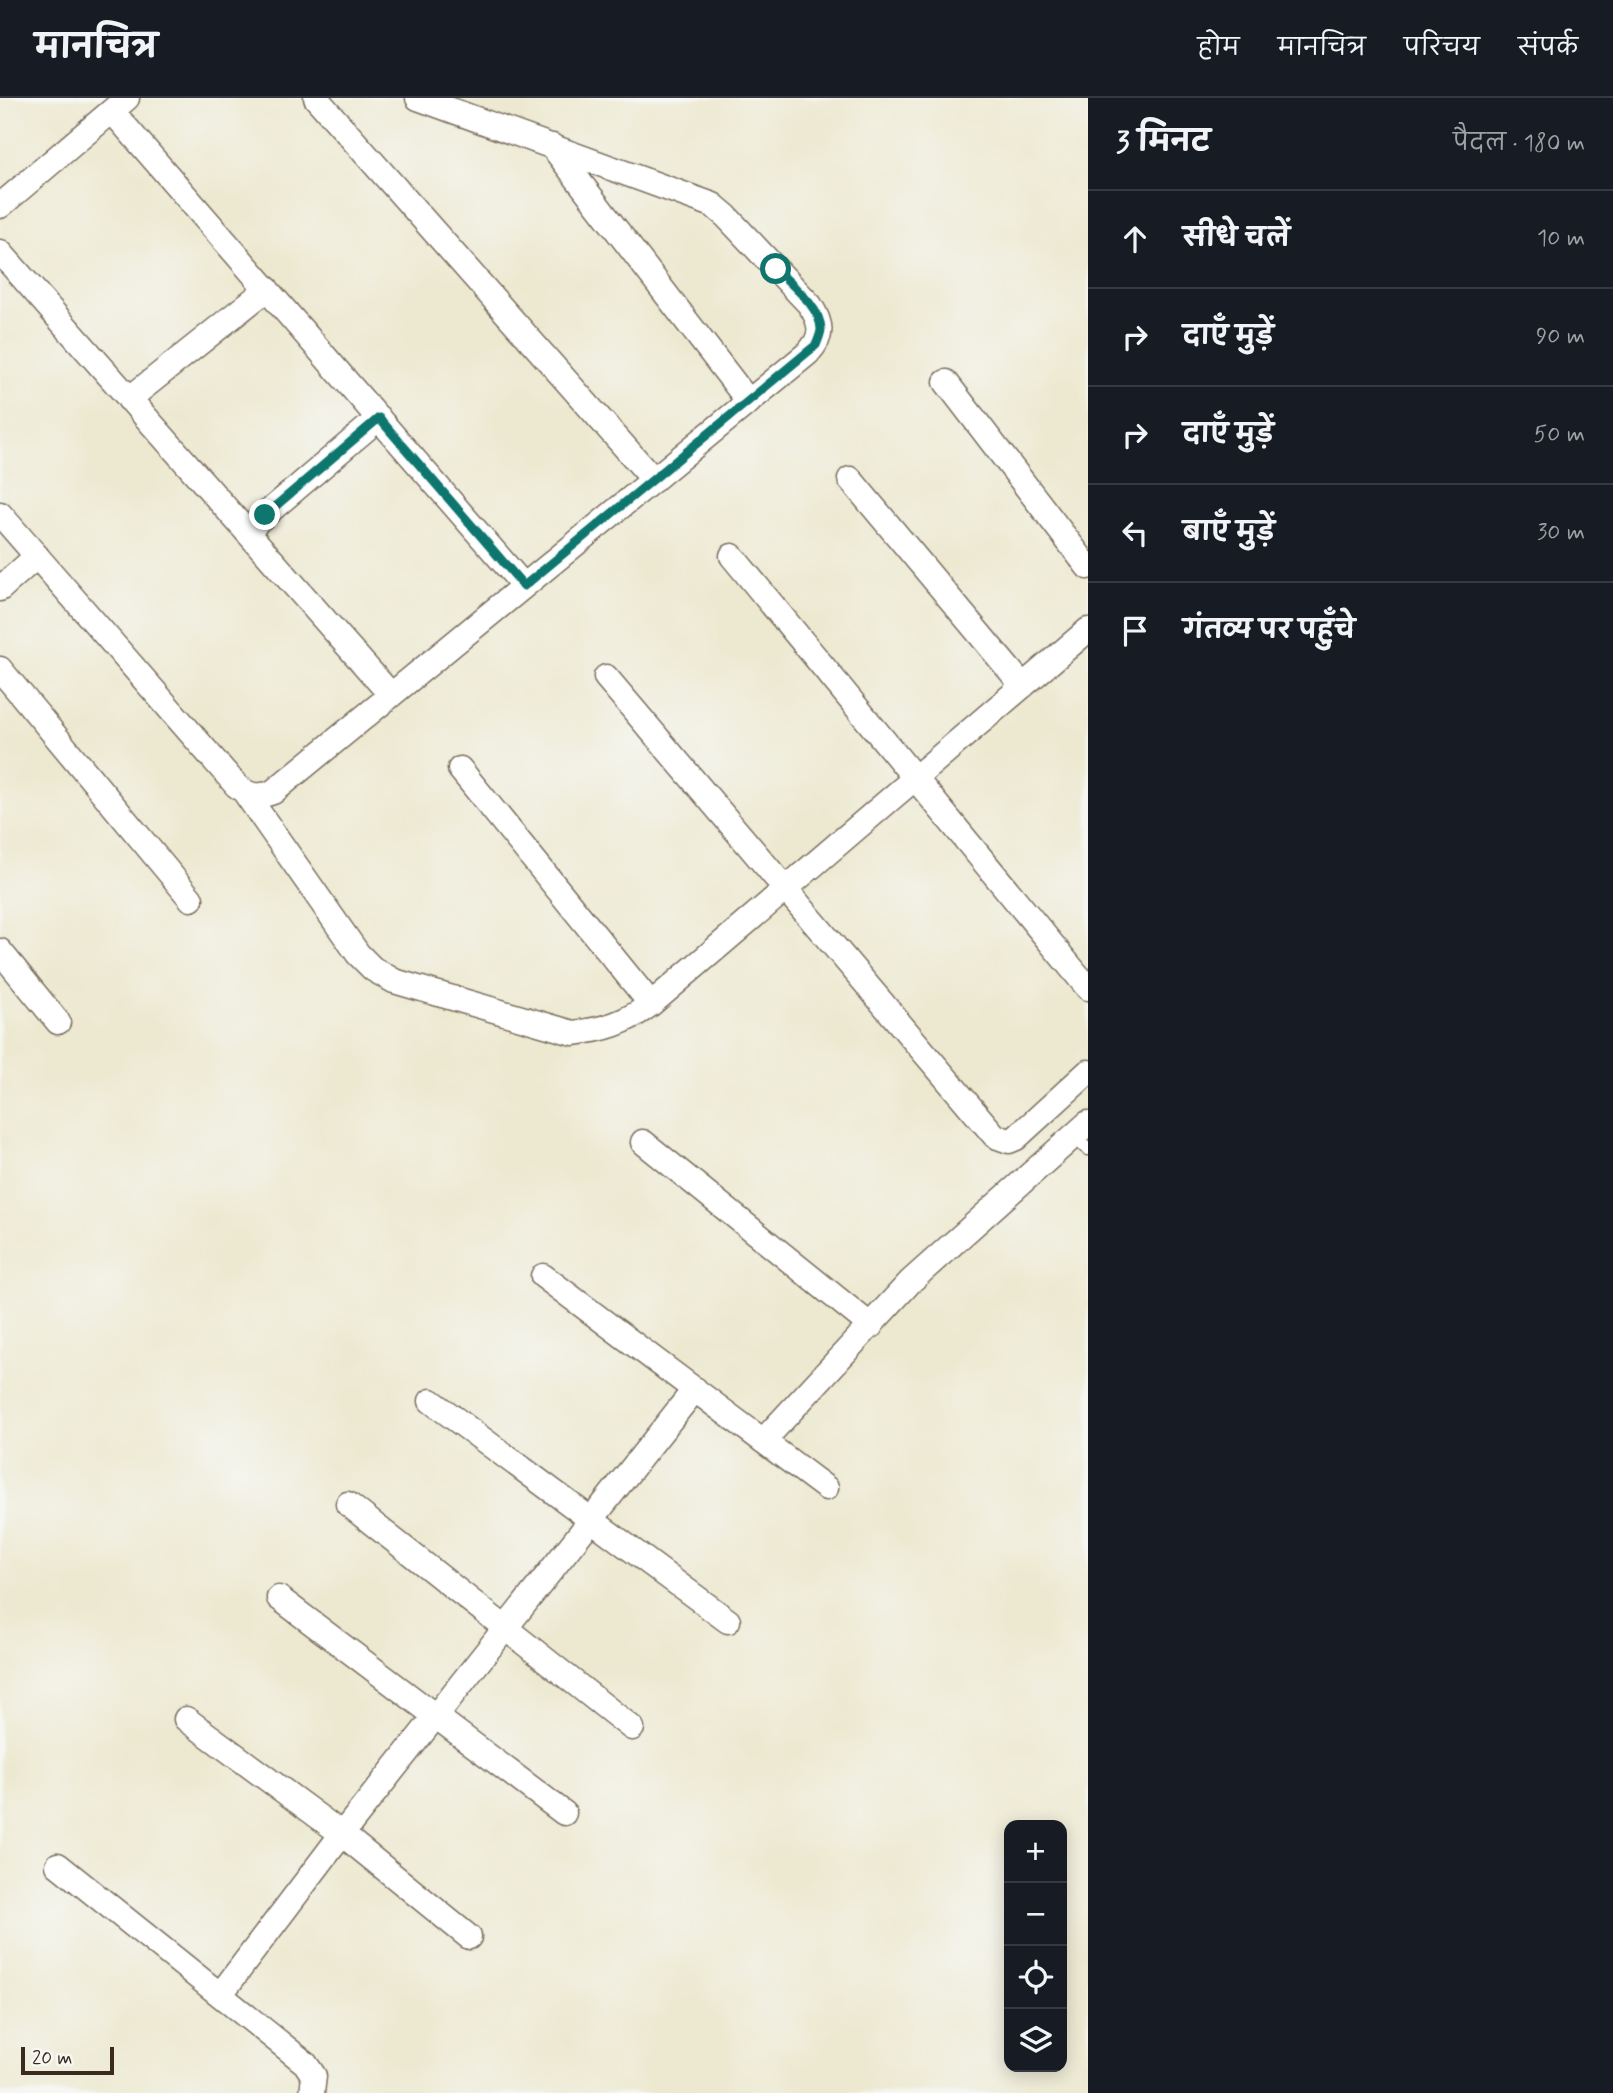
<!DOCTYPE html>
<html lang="hi">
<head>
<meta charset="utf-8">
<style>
  body { margin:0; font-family:Mynerve,"Playpen Sans Deva",sans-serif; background:#20242c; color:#f1f3f6 }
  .controls { position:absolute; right:21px; bottom:21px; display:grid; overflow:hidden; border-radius:14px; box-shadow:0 4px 18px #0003 }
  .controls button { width:63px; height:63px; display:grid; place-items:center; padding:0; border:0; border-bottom:2px solid #363941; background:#171b24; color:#f1f3f6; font:35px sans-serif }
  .scale { position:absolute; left:21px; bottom:18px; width:93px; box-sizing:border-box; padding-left:7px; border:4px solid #3b2a1e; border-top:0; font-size:19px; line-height:24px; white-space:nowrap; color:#3b2a1e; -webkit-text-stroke:5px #f6f6f2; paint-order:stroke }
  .stop { position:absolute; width:21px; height:21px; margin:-16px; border:5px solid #0f766e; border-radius:50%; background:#fff }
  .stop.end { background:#0f766e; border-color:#fff; box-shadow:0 2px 7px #0008 }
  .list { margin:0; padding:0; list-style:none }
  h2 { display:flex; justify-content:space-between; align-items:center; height:91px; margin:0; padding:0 28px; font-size:30px }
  h2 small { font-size:23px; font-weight:400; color:#9ea1a6 }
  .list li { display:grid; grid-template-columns:46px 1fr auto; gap:21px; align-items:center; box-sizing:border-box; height:98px; padding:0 28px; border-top:2px solid #363941 }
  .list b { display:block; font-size:26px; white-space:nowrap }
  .list em { font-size:23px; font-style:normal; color:#9ea1a6 }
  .icon { flex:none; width:38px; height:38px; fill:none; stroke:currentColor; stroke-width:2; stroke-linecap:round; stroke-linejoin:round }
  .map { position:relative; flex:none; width:1088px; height:1995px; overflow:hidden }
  header { display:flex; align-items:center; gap:42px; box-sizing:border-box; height:98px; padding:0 35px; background:#171b24; border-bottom:2px solid #363941 }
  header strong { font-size:33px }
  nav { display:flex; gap:38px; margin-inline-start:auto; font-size:24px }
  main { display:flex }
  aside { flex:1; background:#171b24 }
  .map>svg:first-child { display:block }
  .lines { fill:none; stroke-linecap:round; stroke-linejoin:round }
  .service-casing { stroke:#796d5d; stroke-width:15 }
  .minor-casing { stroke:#796d5d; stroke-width:27 }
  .service { stroke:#fff; stroke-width:12 }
  .minor { stroke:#fff; stroke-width:24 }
  .route { stroke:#0f766e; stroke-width:9 }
</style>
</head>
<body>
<header>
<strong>मानचित्र</strong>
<nav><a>होम</a><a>मानचित्र</a><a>परिचय</a><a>संपर्क</a></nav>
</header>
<main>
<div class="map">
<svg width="1088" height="1995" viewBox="0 0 1088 1995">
  <rect width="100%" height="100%" fill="#f6f6f2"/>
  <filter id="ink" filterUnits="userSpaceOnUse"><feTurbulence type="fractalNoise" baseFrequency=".0143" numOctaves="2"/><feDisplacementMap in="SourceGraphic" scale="14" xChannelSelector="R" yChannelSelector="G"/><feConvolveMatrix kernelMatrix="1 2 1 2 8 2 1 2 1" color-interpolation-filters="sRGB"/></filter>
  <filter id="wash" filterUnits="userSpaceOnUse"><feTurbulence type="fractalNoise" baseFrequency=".00686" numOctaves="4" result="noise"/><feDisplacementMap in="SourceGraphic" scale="28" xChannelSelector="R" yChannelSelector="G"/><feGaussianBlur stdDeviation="1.57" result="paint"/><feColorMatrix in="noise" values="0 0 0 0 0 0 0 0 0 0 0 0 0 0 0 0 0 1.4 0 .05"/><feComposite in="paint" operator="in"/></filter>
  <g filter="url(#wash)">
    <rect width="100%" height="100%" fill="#ede9d1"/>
  </g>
  <g filter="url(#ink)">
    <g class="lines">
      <!-- service casing -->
      <g class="service-casing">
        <path id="service" d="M1072,1039l16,12"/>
      </g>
      <!-- minor casing -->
      <g class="minor-casing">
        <path id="minor" d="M316,0l338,382
          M112,13l412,475
          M552,48l197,256
          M0,108l127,-108
          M0,154l391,443
          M946,284l142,185
          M129,301l138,-110
          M850,381l173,207
          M0,416l236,271c13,11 20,13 37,7l535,-439c16,-17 14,-29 2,-48l-84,-89 -13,-11 -295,-107
          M246,433l133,-113
          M732,458l356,432
          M0,491l37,-33
          M0,571l191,230
          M606,579l389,459 14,5 7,-3 72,-66
          M460,671l191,235
          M246,696l112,160 15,15 21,12 179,52c30,-3 53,-10 78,-29l437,-374
          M0,853l58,71
          M643,1044l228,184
          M543,1178l283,212
          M431,1303l297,220
          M763,1343l148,-160 177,-158
          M348,1406l284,224
          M279,1500l285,215
          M186,1621l156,115 127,103
          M58,1767l247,198 9,13 -2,17
          M220,1897l122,-161 353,-445"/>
      </g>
      <!-- service -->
      <use href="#service" class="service"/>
      <!-- minor -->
      <use href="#minor" class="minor"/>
    </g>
  </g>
  <g class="lines" filter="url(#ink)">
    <!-- route -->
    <path class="route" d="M265,417l114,-97 145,168 292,-241c2,-5 5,-11 5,-16 -1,-23 -30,-44 -45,-60"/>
  </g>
</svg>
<div class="controls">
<button>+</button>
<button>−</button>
<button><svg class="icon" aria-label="locate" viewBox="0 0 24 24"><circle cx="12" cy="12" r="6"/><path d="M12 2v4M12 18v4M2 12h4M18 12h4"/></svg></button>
<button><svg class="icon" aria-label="layers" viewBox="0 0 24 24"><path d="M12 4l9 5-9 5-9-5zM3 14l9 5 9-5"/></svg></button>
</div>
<div class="scale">20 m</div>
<div class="stop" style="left:776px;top:171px"></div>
<div class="stop end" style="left:265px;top:417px"></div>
</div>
<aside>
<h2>3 मिनट<small>पैदल · 180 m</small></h2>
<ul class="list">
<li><svg class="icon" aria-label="ahead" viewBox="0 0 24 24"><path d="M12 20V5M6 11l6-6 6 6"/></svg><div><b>सीधे चलें</b></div><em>10 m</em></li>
<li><svg class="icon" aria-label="right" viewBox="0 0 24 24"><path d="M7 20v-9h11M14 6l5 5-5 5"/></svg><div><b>दाएँ मुड़ें</b></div><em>90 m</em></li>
<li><svg class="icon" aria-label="right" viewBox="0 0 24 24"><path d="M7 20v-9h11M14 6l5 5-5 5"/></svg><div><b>दाएँ मुड़ें</b></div><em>50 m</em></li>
<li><svg class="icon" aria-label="left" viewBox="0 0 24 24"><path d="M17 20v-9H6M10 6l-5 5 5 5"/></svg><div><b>बाएँ मुड़ें</b></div><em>30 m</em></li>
<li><svg class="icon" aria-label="arrive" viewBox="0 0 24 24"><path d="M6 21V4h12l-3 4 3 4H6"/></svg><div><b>गंतव्य पर पहुँचे</b></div></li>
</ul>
</aside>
</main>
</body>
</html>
